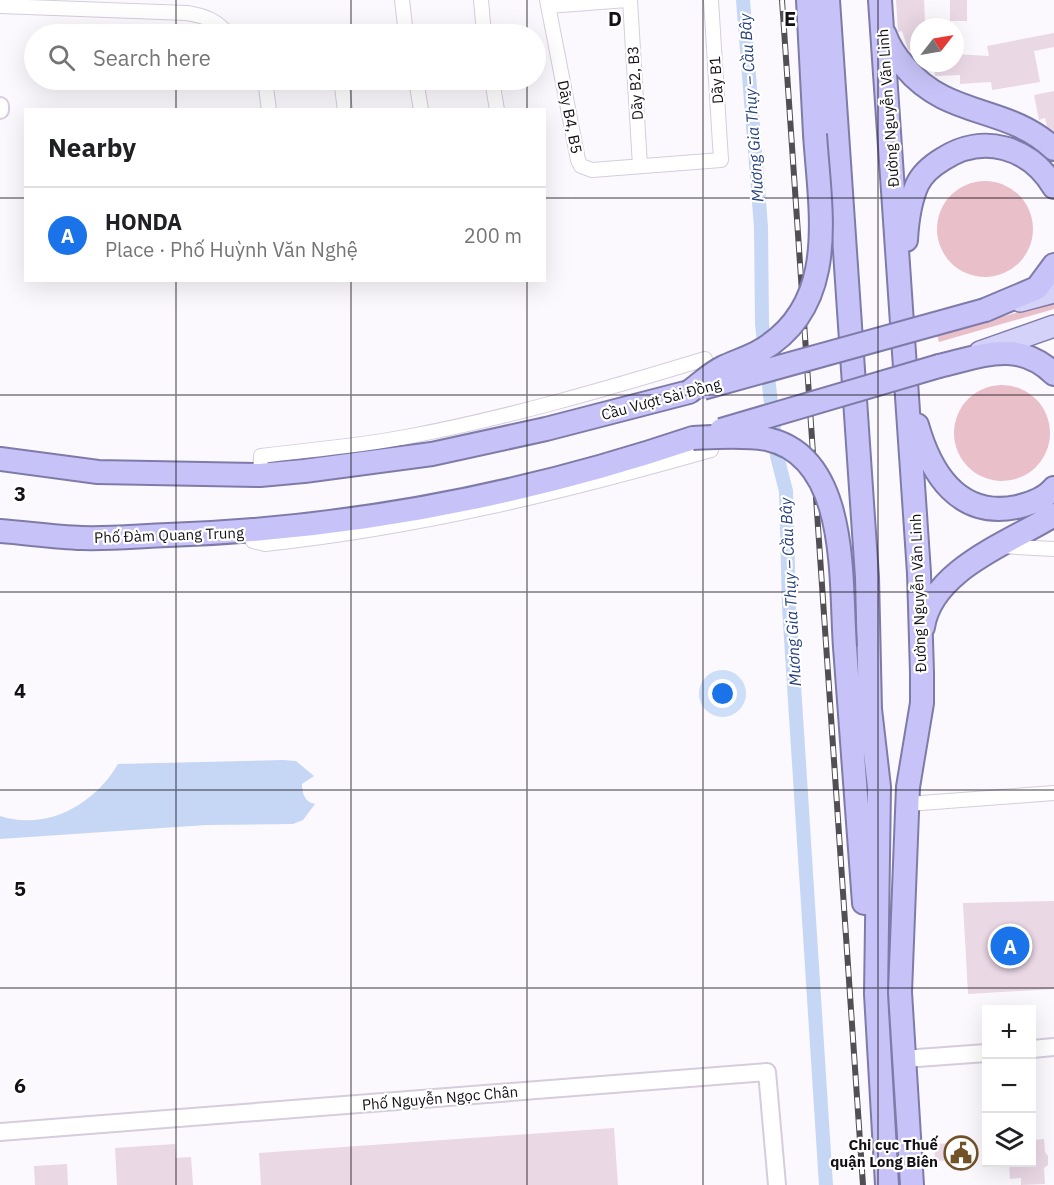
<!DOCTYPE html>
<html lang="en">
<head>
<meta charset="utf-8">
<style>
  body { margin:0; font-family:"IBM Plex Sans",sans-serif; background:#f2f2f2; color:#202124 }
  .controls { position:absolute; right:18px; bottom:18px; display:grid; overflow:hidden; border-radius:0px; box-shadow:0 6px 24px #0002 }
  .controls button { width:54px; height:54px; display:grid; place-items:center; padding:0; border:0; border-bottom:2px solid #e0e0e0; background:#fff; color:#202124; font:30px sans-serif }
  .compass { position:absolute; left:910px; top:18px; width:54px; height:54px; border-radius:50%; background:#fff; box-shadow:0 6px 24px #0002; rotate:59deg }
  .you { position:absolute; left:723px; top:694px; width:21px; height:21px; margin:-15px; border:4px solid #fff; border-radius:50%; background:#1a73e8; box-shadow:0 0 0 9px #1a73e833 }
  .badge { display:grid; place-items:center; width:39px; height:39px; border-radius:50%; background:#1a73e8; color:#fff; font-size:20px; font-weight:700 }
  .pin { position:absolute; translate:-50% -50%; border:3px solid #fff; box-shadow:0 2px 6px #0006 }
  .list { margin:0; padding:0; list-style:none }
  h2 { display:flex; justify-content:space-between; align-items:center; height:78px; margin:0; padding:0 24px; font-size:26px }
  h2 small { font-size:20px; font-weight:400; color:#757577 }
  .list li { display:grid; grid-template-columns:39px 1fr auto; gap:18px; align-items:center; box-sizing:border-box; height:96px; padding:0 24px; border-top:2px solid #e0e0e0 }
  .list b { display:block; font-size:22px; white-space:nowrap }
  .list p { margin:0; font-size:20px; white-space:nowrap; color:#757577 }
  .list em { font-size:20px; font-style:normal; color:#757577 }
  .icon { flex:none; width:33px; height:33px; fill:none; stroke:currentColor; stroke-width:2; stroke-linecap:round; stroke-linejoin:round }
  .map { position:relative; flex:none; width:1054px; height:1185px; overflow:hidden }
  .search { position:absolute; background:#fff; box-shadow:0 6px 24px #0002; left:24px; top:24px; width:522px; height:66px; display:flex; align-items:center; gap:15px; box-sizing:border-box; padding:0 21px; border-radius:33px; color:#757577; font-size:22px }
  .panel { position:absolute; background:#fff; box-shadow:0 6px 24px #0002; left:24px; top:108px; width:522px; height:174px; border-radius:0px }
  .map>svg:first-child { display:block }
  .green { fill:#e9bfca }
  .water { fill:#c6d6f5 }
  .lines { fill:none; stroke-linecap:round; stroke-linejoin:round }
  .canal { stroke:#c6d6f5; stroke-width:14 }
  .building { fill:#ead8e5 }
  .minor-casing { stroke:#d7ccde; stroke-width:16 }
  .tertiary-casing { stroke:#d7ccde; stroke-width:20 }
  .primary-casing { stroke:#7f7ba8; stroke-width:24 }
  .trunk-casing { stroke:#7f7ba8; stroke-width:26 }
  .minor { stroke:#fff; stroke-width:14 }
  .tertiary { stroke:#fff; stroke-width:16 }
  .primary { stroke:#d5d2fa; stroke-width:21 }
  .trunk { stroke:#c7c3f8; stroke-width:22 }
  .rail-casing { stroke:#524f54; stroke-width:6 }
  .rail { stroke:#fff; stroke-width:4; stroke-dasharray:11; stroke-linecap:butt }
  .trunk-bridge-casing { stroke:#7f7ba8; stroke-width:26; stroke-linecap:butt }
  .trunk-bridge { stroke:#c7c3f8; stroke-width:22 }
  .grid { fill:none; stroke:#141016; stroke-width:1.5; stroke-opacity:0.55 }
  .labels { text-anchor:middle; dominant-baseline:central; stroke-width:4.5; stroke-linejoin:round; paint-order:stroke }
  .street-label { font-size:15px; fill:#141016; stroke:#fff }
  .poi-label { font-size:15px; font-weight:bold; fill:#141016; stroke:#fff; text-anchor:end }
  .water-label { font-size:16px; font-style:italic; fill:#27427e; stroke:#fff }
  .grid-label { font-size:20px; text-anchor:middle; font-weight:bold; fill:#141016; stroke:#fff; stroke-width:4.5; stroke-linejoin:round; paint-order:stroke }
</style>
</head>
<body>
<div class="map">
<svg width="1054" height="1185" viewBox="0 0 1054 1185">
  <rect width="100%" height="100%" fill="#fbf9fd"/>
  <!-- green -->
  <path class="green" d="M937 229a48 48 0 1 1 96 0a48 48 0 1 1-96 0Z
    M1054,302v7l-115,33 -2,-7z
    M954 433a48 48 0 1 1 96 0a48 48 0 1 1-96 0Z"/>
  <!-- water -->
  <path class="water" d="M283,760l13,1 18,15 -12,8c0,10 3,18 13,20l-12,16 -10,4 -87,1 -206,14v-23c47,15 94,-11 118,-52z"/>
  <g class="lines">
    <!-- canal -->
    <path class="canal" d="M743,0l18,227 1,97 15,132 9,35 3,116 37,578"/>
  </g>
  <!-- building -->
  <path class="building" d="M896,0h28l1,23 -1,4h-5v30l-11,-8 -6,-18 -4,1z
    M950,0h17v21h-17z
    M1054,33v14l-20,4 6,31 -48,8 -1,-8 -31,2v-9l-25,1 -1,-13h21v-9l34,2 -2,-10z
    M1054,91v41l-7,-6 -2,-8 -6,2 -5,-25z
    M1054,901v88l-86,5 -5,-91z
    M614,1128l4,57h-357l-2,-32z
    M1044,1139l1,13 3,4v9l-4,3 1,16 -24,1v-7l-11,1 -1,-17h23v-22z
    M973,1142l1,17 -39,2 -1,-17z
    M175,1144l1,14 15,-1 2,28h-76l-2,-37z
    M67,1164l1,21h-33l-1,-19z"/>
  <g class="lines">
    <!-- minor casing -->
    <g class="minor-casing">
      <path id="minor" d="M402,0l4,34
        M481,0l3,34
        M547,0l31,160 3,6 11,4 129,-10 -10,-160
        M630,0l10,166
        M0,6l187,7c18,3 29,7 41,21
        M548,6l79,-6
        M265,80l4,30
        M341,80l4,30
        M416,80l5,30
        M492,80l5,30
        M260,475l1,-19c48,-6 97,-10 145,-19 101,-19 200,-48 299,-78
        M247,532l6,9 12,3c153,-16 298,-52 446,-94
        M1000,546l54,3
        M908,804l146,-11"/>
    </g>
    <!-- tertiary casing -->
    <g class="tertiary-casing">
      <path id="tertiary" d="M0,106v4
        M1032,1049l22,-2
        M904,1059l82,-6
        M0,1132l767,-60 10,113"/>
    </g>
    <!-- primary casing -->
    <g class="primary-casing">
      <path id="primary" d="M1020,301l34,-9
        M980,352l74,-26"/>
    </g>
    <!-- trunk casing -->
    <g class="trunk-casing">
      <path id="trunk" d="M808,0l7,134
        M828,0l39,577 3,132 9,78 -3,207 11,191
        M880,0l39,573 3,100v30l-14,84 -8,205 12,193
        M885,35c4,12 12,23 20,32 43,52 103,38 149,82
        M906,240c1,-18 4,-39 11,-55 5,-11 16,-20 26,-26 40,-26 87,-12 111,28
        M985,310l52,-22 17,-23
        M939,366c43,-10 79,-27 115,8
        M917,425c14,49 42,94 100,82 13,-3 28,-8 37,-19
        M0,459l98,13 162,3 44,-4 128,-17 114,-25 143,-37
        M0,531c27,2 54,6 82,7 28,1 57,-2 86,-3 179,-6 356,-40 525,-97
        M923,627c9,-58 88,-85 131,-112
        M845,647l19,256"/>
    </g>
    <!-- minor -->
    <use href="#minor" class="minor"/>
    <!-- tertiary -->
    <use href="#tertiary" class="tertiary"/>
    <!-- primary -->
    <use href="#primary" class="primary"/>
    <!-- trunk -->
    <use href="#trunk" class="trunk"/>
    <!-- rail casing -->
    <g class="rail-casing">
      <path id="rail" d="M782,0l81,1185"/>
    </g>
    <!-- rail -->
    <use href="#rail" class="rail"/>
    <!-- trunk-bridge casing -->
    <g class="trunk-bridge-casing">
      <path id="trunk-bridge" d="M703,388l282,-78
        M689,392c11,-8 21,-18 33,-24 12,-6 26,-10 38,-17 80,-46 60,-139 55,-217
        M721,430l218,-64
        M693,438c24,-1 51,-3 74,1 83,18 73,143 78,208"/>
    </g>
    <!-- trunk-bridge -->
    <use href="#trunk-bridge" class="trunk-bridge"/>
  </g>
  <!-- grid -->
  <path class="grid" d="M176,0v34M351,0v34M527,0v34M703,0v1185M878,0v1185M176,80v30M351,80v30M527,80v30M0,198h26M544,198h510M176,280v905M351,280v905M527,280v905M0,395h1054M0,592h1054M0,790h1054M0,988h1054"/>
  <!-- icons -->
  <defs>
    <g id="civic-ring" transform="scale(1.725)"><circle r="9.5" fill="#fff" stroke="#725228" stroke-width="1.5"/><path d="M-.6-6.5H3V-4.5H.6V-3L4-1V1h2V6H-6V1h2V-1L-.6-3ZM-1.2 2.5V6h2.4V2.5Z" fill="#725228"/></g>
  </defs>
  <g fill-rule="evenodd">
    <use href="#civic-ring" x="961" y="1153"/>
  </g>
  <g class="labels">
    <!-- street labels -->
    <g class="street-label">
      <text transform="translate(716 80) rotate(-94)">Dãy B1</text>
      <text transform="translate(635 83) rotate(-94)">Dãy B2, B3</text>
      <text transform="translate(888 108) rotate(-94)">Đường Nguyễn Văn Linh</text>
      <text transform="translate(570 117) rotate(79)">Dãy B4, B5</text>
      <text transform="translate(661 399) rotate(-15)">Cầu Vượt Sài Đồng</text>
      <text transform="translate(169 535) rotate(-2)">Phố Đàm Quang Trung</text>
      <text transform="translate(918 593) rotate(-92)">Đường Nguyễn Văn Linh</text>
      <text transform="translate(440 1098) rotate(-5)">Phố Nguyễn Ngọc Chân</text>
    </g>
    <!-- poi labels -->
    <g class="poi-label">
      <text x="938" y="1144">Chi cục Thuế<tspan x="938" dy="17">quận Long Biên</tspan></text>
    </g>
    <!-- water labels -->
    <g class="water-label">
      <text transform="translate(751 108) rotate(-94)">Mương Gia Thụy – Cầu Bây</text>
      <text transform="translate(790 592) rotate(-93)">Mương Gia Thụy – Cầu Bây</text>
    </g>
  </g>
  <g class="grid-label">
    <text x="615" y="26">D</text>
    <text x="790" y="26">E</text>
    <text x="20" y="501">3</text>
    <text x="20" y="698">4</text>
    <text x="20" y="896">5</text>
    <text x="20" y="1093">6</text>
  </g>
</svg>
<div class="controls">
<button>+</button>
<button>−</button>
<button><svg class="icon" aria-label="layers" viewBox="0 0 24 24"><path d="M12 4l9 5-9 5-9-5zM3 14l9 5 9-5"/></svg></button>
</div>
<svg class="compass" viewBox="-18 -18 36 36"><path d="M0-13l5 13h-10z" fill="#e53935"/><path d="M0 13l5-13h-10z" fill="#757577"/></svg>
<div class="you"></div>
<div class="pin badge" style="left:1010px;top:946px">A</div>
<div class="search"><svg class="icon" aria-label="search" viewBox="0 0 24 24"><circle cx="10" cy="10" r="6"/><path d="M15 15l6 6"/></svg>Search here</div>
<section class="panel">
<h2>Nearby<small></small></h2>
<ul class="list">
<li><span class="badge">A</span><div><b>HONDA</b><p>Place · Phố Huỳnh Văn Nghệ</p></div><em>200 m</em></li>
</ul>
</section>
</div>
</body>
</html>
